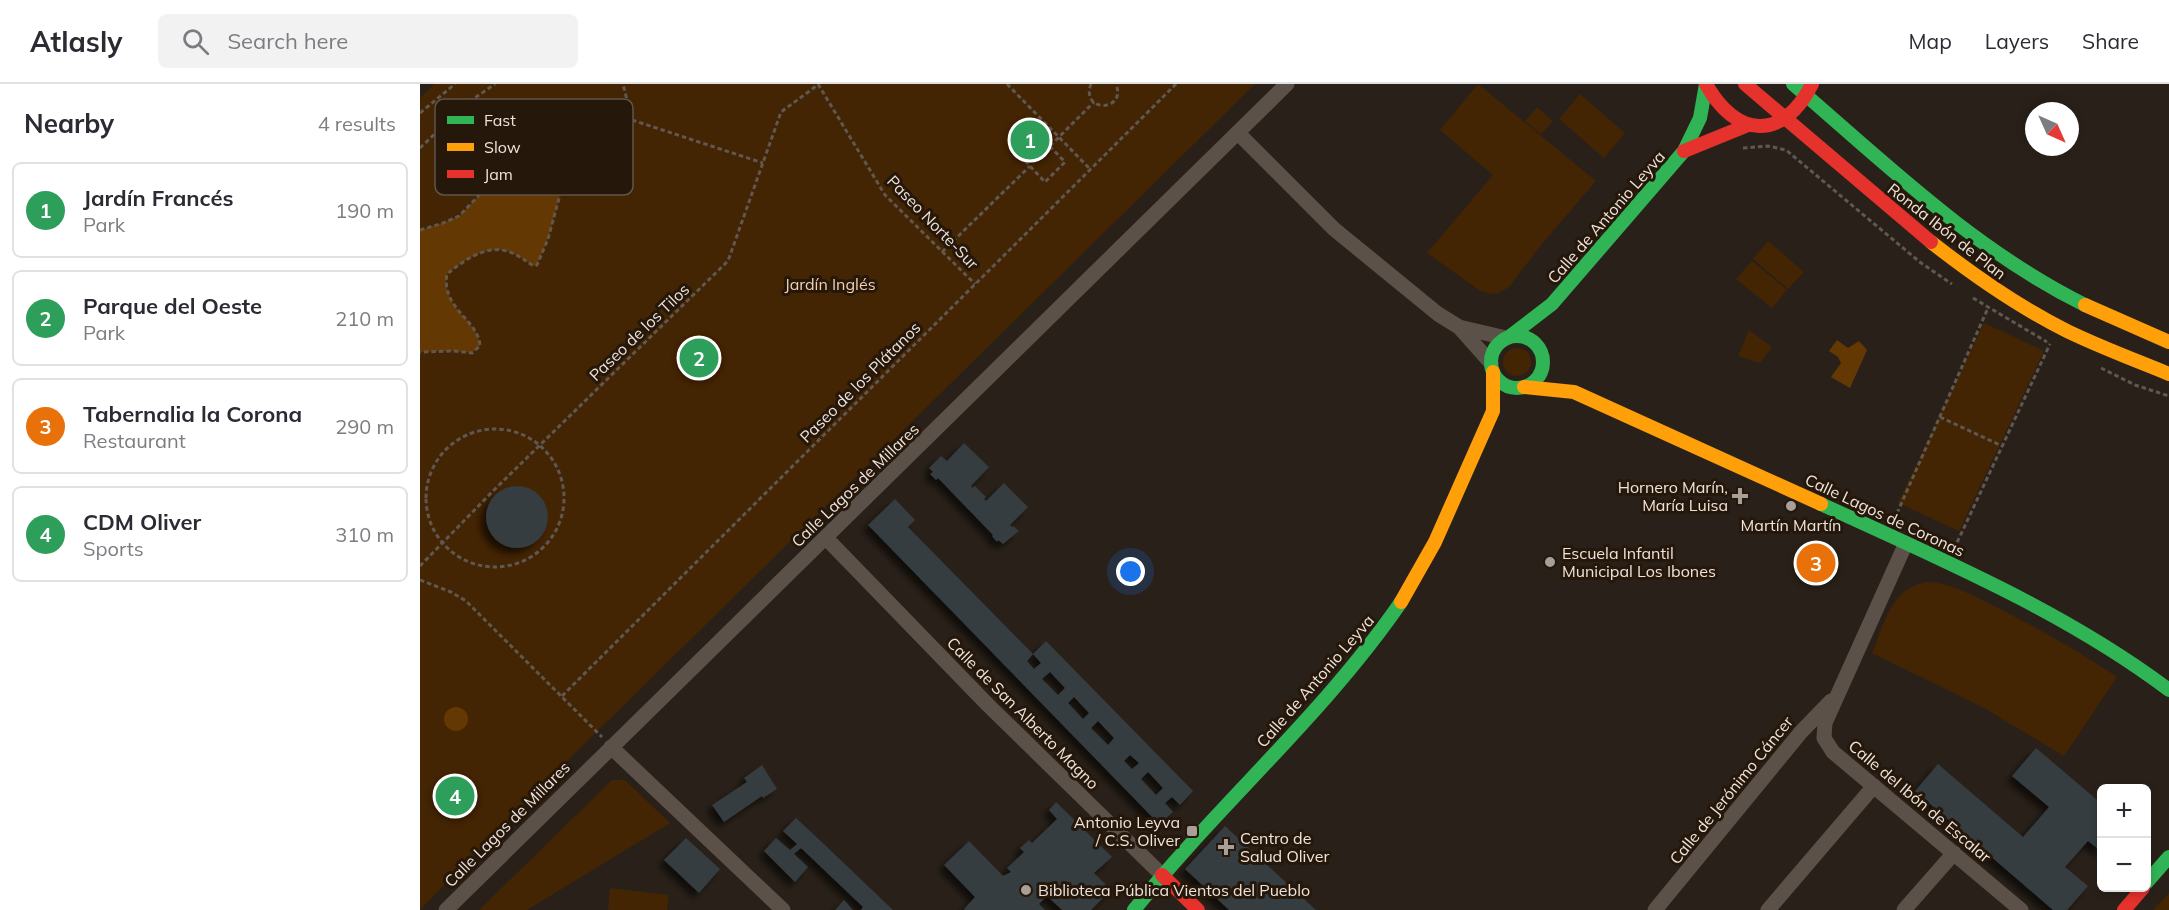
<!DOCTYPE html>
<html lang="en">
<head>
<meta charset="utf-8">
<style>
  body { margin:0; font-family:Mulish,sans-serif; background:#f2f2f3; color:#2b2b33 }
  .controls { position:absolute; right:18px; bottom:18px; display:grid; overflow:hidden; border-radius:9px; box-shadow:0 3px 9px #0003 }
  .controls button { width:54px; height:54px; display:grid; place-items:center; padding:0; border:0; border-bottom:2px solid #e1e1e2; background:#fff; color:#2b2b33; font:30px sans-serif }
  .compass { position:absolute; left:1605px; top:18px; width:54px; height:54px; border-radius:50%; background:#fff; box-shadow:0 3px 9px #0003; rotate:135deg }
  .you { position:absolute; left:711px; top:488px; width:21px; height:21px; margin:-15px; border:4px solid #fff; border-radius:50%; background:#1a73e8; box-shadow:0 0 0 9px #1a73e833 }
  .badge { display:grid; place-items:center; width:39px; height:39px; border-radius:50%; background:#645f60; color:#fff; font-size:20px; font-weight:700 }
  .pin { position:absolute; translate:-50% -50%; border:3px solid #fff; box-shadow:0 2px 6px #0006 }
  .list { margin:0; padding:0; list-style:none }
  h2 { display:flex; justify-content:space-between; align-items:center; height:78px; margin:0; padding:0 24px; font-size:26px }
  h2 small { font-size:20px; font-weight:400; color:#7c7c81 }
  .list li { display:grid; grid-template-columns:39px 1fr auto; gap:18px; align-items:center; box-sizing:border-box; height:96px; margin:0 12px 12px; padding:0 12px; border:2px solid #e1e1e2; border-radius:9px }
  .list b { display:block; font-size:22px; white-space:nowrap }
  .list p { margin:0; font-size:20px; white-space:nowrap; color:#7c7c81 }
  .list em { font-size:20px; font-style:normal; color:#7c7c81 }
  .icon { flex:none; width:33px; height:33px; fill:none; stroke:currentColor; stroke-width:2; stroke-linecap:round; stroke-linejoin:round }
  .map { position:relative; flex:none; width:1749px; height:826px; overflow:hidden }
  header { display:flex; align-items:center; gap:36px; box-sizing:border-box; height:84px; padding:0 30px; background:#fff; border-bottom:2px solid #e1e1e2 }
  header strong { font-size:28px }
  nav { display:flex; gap:33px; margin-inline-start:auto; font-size:21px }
  .search { width:420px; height:54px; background:#f2f2f3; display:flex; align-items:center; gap:15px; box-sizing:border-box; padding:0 21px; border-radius:9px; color:#7c7c81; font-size:22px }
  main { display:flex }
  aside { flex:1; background:#fff }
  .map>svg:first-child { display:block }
  .green { fill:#432403 }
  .water { fill:#643803 }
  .building { fill:#343c3f; fill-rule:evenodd; filter:url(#shadow) }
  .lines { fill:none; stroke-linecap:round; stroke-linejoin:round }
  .path { stroke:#605850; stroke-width:3; stroke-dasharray:4.5 3; stroke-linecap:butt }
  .street { stroke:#5b5149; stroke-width:15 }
  .fast { stroke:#30b455; stroke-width:14 }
  .slow { stroke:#ff9f0a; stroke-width:14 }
  .jam { stroke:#e5322d; stroke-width:14 }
  .poi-dot { fill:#a99f97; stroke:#25170a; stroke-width:2 }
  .labels { text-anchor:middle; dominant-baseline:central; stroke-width:6; stroke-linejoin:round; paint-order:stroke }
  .street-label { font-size:16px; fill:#eee3db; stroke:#25170a }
  .park-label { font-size:16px; fill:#f5d0b1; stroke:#25170a }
  .poi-label { font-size:16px; fill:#eee3db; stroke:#25170a; text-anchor:start }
  .key { fill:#25170a; stroke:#615449; stroke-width:1.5 }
  .key-label { font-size:16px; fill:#eee3db }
</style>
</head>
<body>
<header>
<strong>Atlasly</strong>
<div class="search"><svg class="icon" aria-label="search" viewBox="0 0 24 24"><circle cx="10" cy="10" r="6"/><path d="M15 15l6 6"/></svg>Search here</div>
<nav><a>Map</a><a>Layers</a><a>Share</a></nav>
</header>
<main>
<aside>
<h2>Nearby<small>4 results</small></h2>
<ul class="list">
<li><span class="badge" style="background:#2e9e5b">1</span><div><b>Jardín Francés</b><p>Park</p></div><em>190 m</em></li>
<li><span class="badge" style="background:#2e9e5b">2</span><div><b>Parque del Oeste</b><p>Park</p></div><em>210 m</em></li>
<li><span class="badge" style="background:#e8710a">3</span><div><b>Tabernalia la Corona</b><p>Restaurant</p></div><em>290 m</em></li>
<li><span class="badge" style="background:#2e9e5b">4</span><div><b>CDM Oliver</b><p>Sports</p></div><em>310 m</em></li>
</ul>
</aside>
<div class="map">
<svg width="1749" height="826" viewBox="0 0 1749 826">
  <defs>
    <filter id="shadow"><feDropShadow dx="-5.5" dy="5.5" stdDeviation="3" flood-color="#0009"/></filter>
  </defs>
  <rect width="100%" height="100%" fill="#292119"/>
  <!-- green -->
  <path class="green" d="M14,0h821l-697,686 -138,140v-812z
    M1058,0l118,97 -55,64 -32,42 -11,6 -7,1 -12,-4 -52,-37 66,-78 -53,-45z
    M1160,10l45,39 -21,25 -45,-39z
    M1117,23l16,14 -12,13 -16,-13z
    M1348,157l36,31 -16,17 -35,-30z
    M1332,177l35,29 -15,18 -36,-29z
    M1564,239l60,28 -85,180 -61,-28z
    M1329,246l23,17 -12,16 -22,-7z
    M1083 278a14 14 0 1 1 28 0a14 14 0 1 1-28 0Z
    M1505,498c25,0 46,13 69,24 42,21 83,44 123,71l-53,79 -80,-48 -112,-55c8,-18 14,-43 28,-57 7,-8 16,-11 25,-14z
    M192,696h13l45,43 -143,87h-48z
    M190,804l59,7 -2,15h-59z
    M1749,809v17h-16z"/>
  <!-- water -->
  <path class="water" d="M147,36l8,8 -2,19 -25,92 -11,26 -3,1c-6,-3 -10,-7 -16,-10 -26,-16 -51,2 -71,18 -6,35 32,46 33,72l-8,7 -19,-2 -33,1v-122l23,-7 16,-7 29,-30 22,-41 13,-13 14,-6z
    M1417,256l11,8 11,-7 8,9 -17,38 -19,-11 10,-14 -3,-6 -9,-6z
    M24 635a12 12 0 1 1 24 0a12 12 0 1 1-24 0Z"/>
  <!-- building -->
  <path class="building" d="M544,359l25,24 -18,19 1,2 3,-2 11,11 -2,2 2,2 18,-18 24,24 -18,18 2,2 1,-1 6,5 -16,13 -5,-4 -1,2 -5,-6 1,-1 -55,-57 -2,2 -6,-6 3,-2 -4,-4 12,-12 6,5z
    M66 433a31 31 0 1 1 62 0a31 31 0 1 1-62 0Z
    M475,415l20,21 -7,7 125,127 13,-13 147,150 -13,14 -8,-8 -7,6 8,9 -14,12 -291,-299zM613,570l8,9 -7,6 -7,-8zM630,588l15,16 -7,7 -16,-16zM654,613l15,16 -6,6 -15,-16zM678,637l16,17 -6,7 -17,-17zM710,671l9,8 -7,6 -8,-8zM728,688l15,16 -7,7 -15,-16z
    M1616,664l66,56v48l-14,-11 -23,26 23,19 -21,24h-14l-138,-119 23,-27 85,73 26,-30 -37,-31z
    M342,681l15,24 -14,9 -1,-2 -38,26 -12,-17 35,-23 -3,-4z
    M636,718l56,55 -18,16 17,17 -20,20h-29l-15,-14 -8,8 6,6h-80l-1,-1 11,-12 -31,-32 25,-24 34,35 8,-4 -4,-4 17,-16 -4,-4 9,-8 3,3 25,-24 -8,-9z
    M376,734l30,28 67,64h-32l2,-3 -62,-59 -7,6 14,13 -13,15 -31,-31 12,-13 14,12 7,-6 -14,-13z
    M805,742l91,84h-87l-44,-41z
    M266,754l34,31 -21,24 -35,-33z
    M424,816l9,10h-18z"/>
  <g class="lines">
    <!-- path -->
    <path class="path" d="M398,0l67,111 90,89
      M587,0l83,85
      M671,0c-11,29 36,28 25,0
      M0,29l35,-29
      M212,36l131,43
      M614,46l31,32 -20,20 -31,-33z
      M630,62l44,-44
      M153,63l39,10 20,-37 -9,-36
      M0,64l46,-44 29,-20
      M1323,64l25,-2 18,4 135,113 31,21
      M0,146l23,-7 16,-7 29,-30 22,-41 13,-13 14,-6 30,-6 8,8 -2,19 -25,92 -11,26 -3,1c-6,-3 -10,-7 -16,-10 -26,-16 -51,2 -71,18 -6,35 32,46 33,72l-8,7 -19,-2 -33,1
      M522,168l88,-86
      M1553,214l74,44
      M1681,284l34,17 34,11
      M1520,333l62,29
      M6 414a69 69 0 1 1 138 0a69 69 0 1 1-138 0Z
      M1474,436l94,-212
      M1534,465l96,-205
      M0,482l73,-75 235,-230 53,-149 38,-28
      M0,496l31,12 15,9 136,136
      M142,612l614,-612"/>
    <!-- street -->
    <path class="street" d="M818,49l96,96 104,85 21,13 32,36
      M1039,243l47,11
      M406,454l162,167 174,170
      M1486,459l-81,180 -1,15 9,14 188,158
      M191,663l172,163
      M26,826l841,-826
      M1235,826l146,-178 30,-31
      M1348,826l106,-124
      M1484,826l50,-57"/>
    <!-- fast -->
    <path class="fast" d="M1373,0c93,80 181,166 292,221
      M1071 278a26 26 0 1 1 52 0a26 26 0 1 1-52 0Z
      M1089,253l43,-33 132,-153 16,-33 6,-34
      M1401,420c119,55 243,107 348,186
      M1726,799l23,-26
      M714,826c85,-106 190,-196 267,-308"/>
    <!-- slow -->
    <path class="slow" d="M1511,158c42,33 88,65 136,89 33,16 68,29 102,43
      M1665,221l84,37
      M1104,303l50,5 247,112
      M981,518l34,-60 58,-131v-39"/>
    <!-- jam -->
    <path class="jam" d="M1286,0c30,54 77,58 106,0
      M1325,0l186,158
      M1264,67l64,-26
      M742,791l36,35
      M1704,826l19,-22"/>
  </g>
  <!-- markers -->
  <g class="poi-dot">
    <path d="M1317 403h6v6h6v6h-6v6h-6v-6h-6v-6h6z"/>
    <circle cx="1371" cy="422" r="6"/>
    <circle cx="1130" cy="478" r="6"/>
    <rect x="766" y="741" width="12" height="12" rx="3"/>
    <path d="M803 754h6v6h6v6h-6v6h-6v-6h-6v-6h6z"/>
    <circle cx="606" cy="806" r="6"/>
  </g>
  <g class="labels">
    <!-- street labels -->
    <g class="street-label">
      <text transform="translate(1186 133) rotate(-49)">Calle de Antonio Leyva</text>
      <text transform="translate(513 138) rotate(46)">Paseo Norte-Sur</text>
      <text transform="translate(1527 147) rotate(38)">Ronda Ibón de Plan</text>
      <text transform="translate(219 248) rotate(-44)">Paseo de los Tilos</text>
      <text transform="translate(440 298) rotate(-45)">Paseo de los Plátanos</text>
      <text transform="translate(435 401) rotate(-44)">Calle Lagos de Millares</text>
      <text transform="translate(1465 431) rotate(25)">Calle Lagos de Coronas</text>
      <text transform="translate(895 597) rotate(-49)">Calle de Antonio Leyva</text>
      <text transform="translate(603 629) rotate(45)">Calle de San Alberto Magno</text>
      <text transform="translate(1311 706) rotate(-51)">Calle de Jerónimo Cáncer</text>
      <text transform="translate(1500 717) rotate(40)">Calle del Ibón de Escalar</text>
      <text transform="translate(87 740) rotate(-45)">Calle Lagos de Millares</text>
    </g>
    <!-- park labels -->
    <g class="park-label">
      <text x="410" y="200">Jardín Inglés</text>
    </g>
    <!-- poi labels -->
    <g class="poi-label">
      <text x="1308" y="403" text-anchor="end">Hornero Marín,<tspan x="1308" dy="18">María Luisa</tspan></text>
      <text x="1371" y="441" text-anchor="middle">Martín Martín</text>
      <text x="1142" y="469">Escuela Infantil<tspan x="1142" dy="18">Municipal Los Ibones</tspan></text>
      <text x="760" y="738" text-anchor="end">Antonio Leyva<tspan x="760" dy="18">/ C.S. Oliver</tspan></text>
      <text x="820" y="754">Centro de<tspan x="820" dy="18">Salud Oliver</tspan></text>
      <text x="618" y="806">Biblioteca Pública Vientos del Pueblo</text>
    </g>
  </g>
  <!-- legend -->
  <rect x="15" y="15" width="198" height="96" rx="9" class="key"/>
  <rect x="27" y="32" width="27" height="8" fill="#30b455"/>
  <rect x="27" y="59" width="27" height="8" fill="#ff9f0a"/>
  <rect x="27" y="86" width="27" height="8" fill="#e5322d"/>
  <g class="key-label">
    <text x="64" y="42">Fast</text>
    <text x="64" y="69">Slow</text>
    <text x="64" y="96">Jam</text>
  </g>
</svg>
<div class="controls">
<button>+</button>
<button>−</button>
</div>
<svg class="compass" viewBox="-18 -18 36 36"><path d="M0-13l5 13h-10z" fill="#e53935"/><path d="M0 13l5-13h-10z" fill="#7c7c81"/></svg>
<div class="you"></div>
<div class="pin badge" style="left:610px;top:56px;background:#2e9e5b">1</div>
<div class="pin badge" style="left:279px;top:274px;background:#2e9e5b">2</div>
<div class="pin badge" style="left:1396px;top:479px;background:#e8710a">3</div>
<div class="pin badge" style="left:35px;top:712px;background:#2e9e5b">4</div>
</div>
</main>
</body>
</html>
